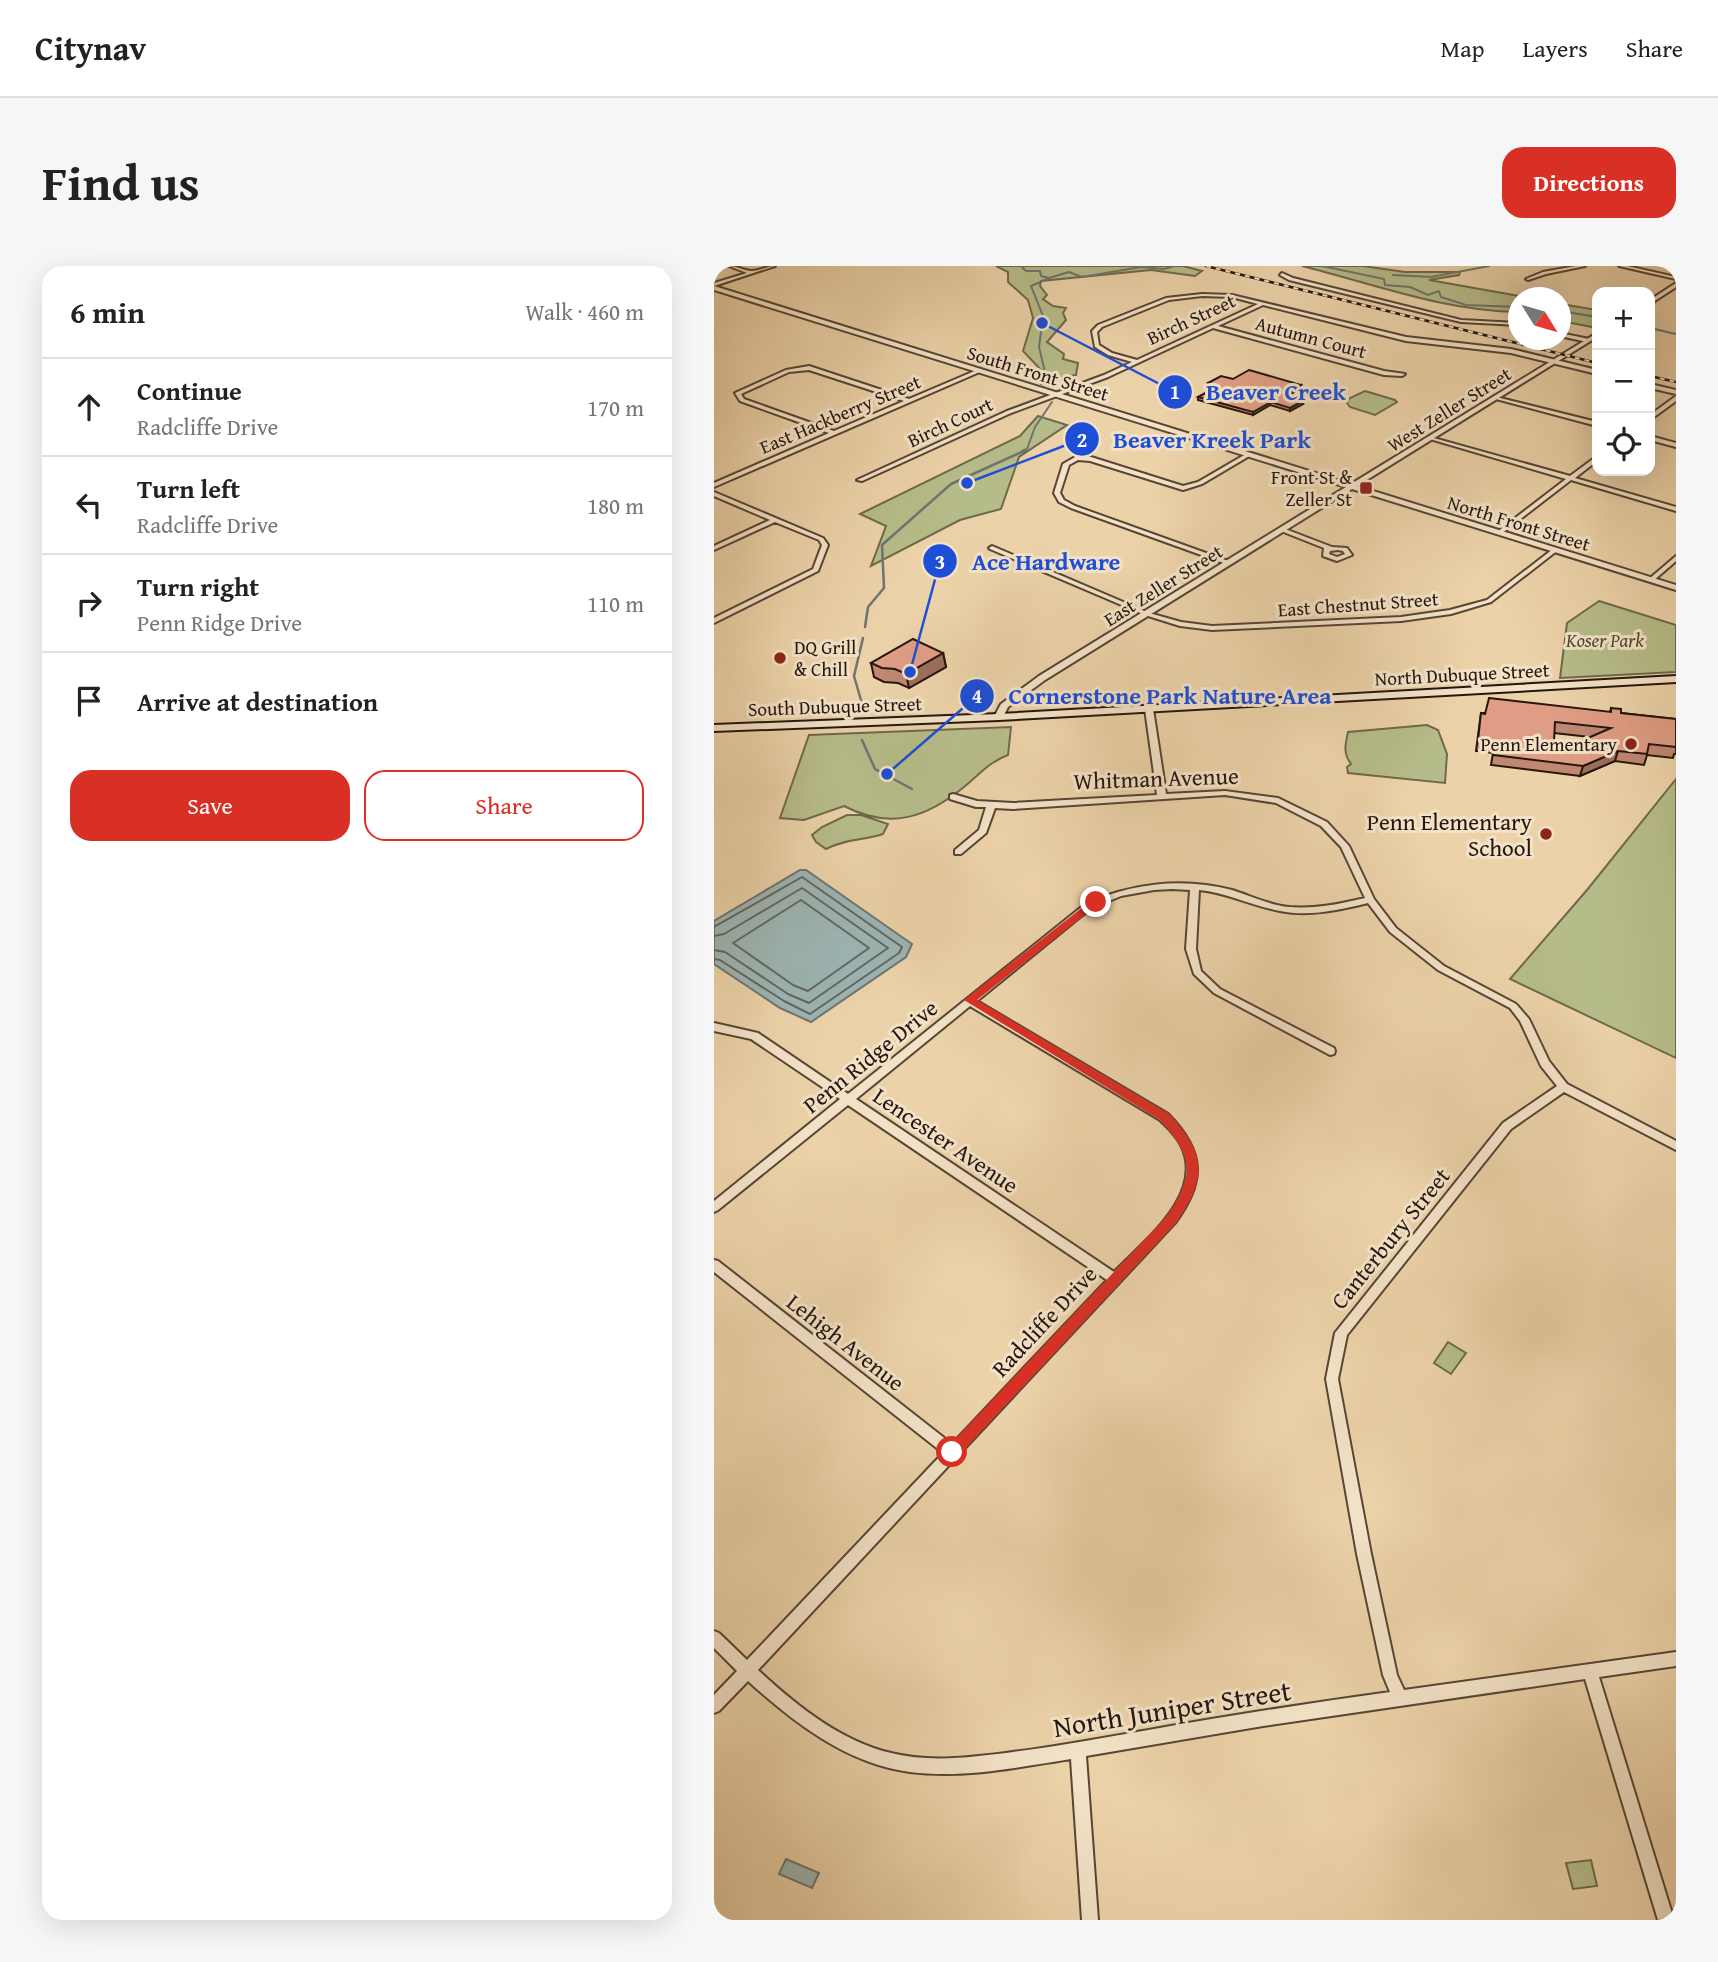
<!DOCTYPE html>
<html lang="en">
<head>
<meta charset="utf-8">
<style>
  body { margin:0; font-family:"Gentium Book Plus",serif; background:#f6f6f6; color:#222 }
  .controls { position:absolute; right:21px; top:21px; display:grid; overflow:hidden; border-radius:14px; box-shadow:0 7px 28px #0002 }
  .controls button { width:63px; height:63px; display:grid; place-items:center; padding:0; border:0; border-bottom:2px solid #e0e0e0; background:#fff; color:#222; font:35px sans-serif }
  .compass { position:absolute; left:794px; top:21px; width:63px; height:63px; border-radius:50%; background:#fff; box-shadow:0 7px 28px #0002; rotate:127deg }
  .stop { position:absolute; width:21px; height:21px; margin:-16px; border:5px solid #d93025; border-radius:50%; background:#fff }
  .stop.end { background:#d93025; border-color:#fff; box-shadow:0 2px 7px #0008 }
  .list { margin:0; padding:0; list-style:none }
  h2 { display:flex; justify-content:space-between; align-items:center; height:91px; margin:0; padding:0 28px; font-size:30px }
  h2 small { font-size:23px; font-weight:400; color:#767676 }
  .list li { display:grid; grid-template-columns:46px 1fr auto; gap:21px; align-items:center; box-sizing:border-box; height:98px; padding:0 28px; border-top:2px solid #e0e0e0 }
  .list b { display:block; font-size:26px; white-space:nowrap }
  .list p { margin:0; font-size:23px; white-space:nowrap; color:#767676 }
  .list em { font-size:23px; font-style:normal; color:#767676 }
  .actions { display:flex; gap:14px; padding:21px 28px }
  .actions a { flex:1; padding:16px 0; border:2px solid #d93025; border-radius:21px; text-align:center; font-size:24px; color:#d93025 }
  .actions .main { background:#d93025; color:#fff }
  .icon { flex:none; width:38px; height:38px; fill:none; stroke:currentColor; stroke-width:2; stroke-linecap:round; stroke-linejoin:round }
  .map { position:relative; flex:none; width:962px; height:1654px; overflow:hidden; border-radius:21px }
  header { display:flex; align-items:center; gap:42px; box-sizing:border-box; height:98px; padding:0 35px; background:#fff; border-bottom:2px solid #e0e0e0 }
  header strong { font-size:33px }
  nav { display:flex; gap:38px; margin-inline-start:auto; font-size:24px }
  .intro { display:flex; align-items:center; justify-content:space-between; box-sizing:border-box; height:168px; padding:0 42px }
  h1 { margin:0; font-size:49px }
  .button { padding:18px 32px; border-radius:21px; background:#d93025; color:#fff; font-size:24px; font-weight:700 }
  main { display:flex; gap:42px; padding:0 42px }
  aside { flex:1; background:#fff; border-radius:21px; box-shadow:0 7px 28px #0002 }
  .map>svg:first-child { display:block }
  .green { fill:#b6bc89; stroke:#6e694c; stroke-width:2 }
  .water { fill:#9db5b4; stroke:#6d7572; stroke-width:2 }
  .lines { fill:none; stroke-linecap:round; stroke-linejoin:round }
  .shore { stroke:#616661; stroke-width:2 }
  .stream-far1 { stroke:#6d7572; stroke-width:2 }
  .stream { stroke:#6d7572; stroke-width:2.5 }
  .minor-casing { stroke:#574535; stroke-width:4 }
  .tertiary-casing { stroke:#574535; stroke-width:4 }
  .secondary-casing { stroke:#25160e; stroke-width:4 }
  .minor { fill:#f3e2c7; fill-rule:evenodd }
  .tertiary { fill:#f3e2c7; fill-rule:evenodd }
  .secondary { fill:#f3e2c7; fill-rule:evenodd }
  .rail-casing { stroke:#25160e; stroke-width:2.5 }
  .rail { stroke:#f3e2c7; stroke-width:2; stroke-dasharray:5; stroke-linecap:butt }
  .wall { fill:#c08772; stroke:#25160e; stroke-width:2; fill-rule:evenodd }
  .shaded-wall { fill:#9c6e5d; stroke:#25160e; stroke-width:2 }
  .building { fill:#df9d85; stroke:#25160e; stroke-width:2; fill-rule:evenodd }
  .route { fill:#d93025 }
  .poi-dot { fill:#8f2418; stroke:#f3e2c7; stroke-width:2.5 }
  .labels { text-anchor:middle; dominant-baseline:central; stroke-width:6; stroke-linejoin:round; paint-order:stroke }
  .far-street-label { font-size:19px; fill:#25160e; stroke:#f3e2c7 }
  .far-poi-label { font-size:19px; fill:#25160e; stroke:#f3e2c7; text-anchor:end }
  .far-park-label { font-size:19px; font-style:italic; fill:#504833; stroke:#f3e2c7 }
  .street-label { font-size:23px; fill:#25160e; stroke:#f3e2c7 }
  .poi-label { font-size:23px; fill:#25160e; stroke:#f3e2c7; text-anchor:end }
  .near-street-label { font-size:28px; fill:#25160e; stroke:#f3e2c7 }
  .leader { fill:none; stroke:#1d4ed8; stroke-width:2.5 }
  .callout-dot { fill:#1d4ed8; stroke:#f3e2c7; stroke-width:2.5 }
  .mark-label { font-size:21px; text-anchor:middle; font-weight:bold; fill:#fff }
  .callout-label { font-size:24px; text-anchor:middle; font-weight:bold; fill:#1d4ed8; stroke:#f3e2c7; stroke-width:6; stroke-linejoin:round; paint-order:stroke }
</style>
</head>
<body>
<header>
<strong>Citynav</strong>
<nav><a>Map</a><a>Layers</a><a>Share</a></nav>
</header>
<div class="intro"><h1>Find us</h1><a class="button">Directions</a></div>
<main>
<aside>
<h2>6 min<small>Walk · 460 m</small></h2>
<ul class="list">
<li><svg class="icon" aria-label="ahead" viewBox="0 0 24 24"><path d="M12 20V5M6 11l6-6 6 6"/></svg><div><b>Continue</b><p>Radcliffe Drive</p></div><em>170 m</em></li>
<li><svg class="icon" aria-label="left" viewBox="0 0 24 24"><path d="M17 20v-9H6M10 6l-5 5 5 5"/></svg><div><b>Turn left</b><p>Radcliffe Drive</p></div><em>180 m</em></li>
<li><svg class="icon" aria-label="right" viewBox="0 0 24 24"><path d="M7 20v-9h11M14 6l5 5-5 5"/></svg><div><b>Turn right</b><p>Penn Ridge Drive</p></div><em>110 m</em></li>
<li><svg class="icon" aria-label="arrive" viewBox="0 0 24 24"><path d="M6 21V4h12l-3 4 3 4H6"/></svg><div><b>Arrive at destination</b></div></li>
</ul>
<div class="actions"><a class="main">Save</a><a>Share</a></div>
</aside>
<div class="map">
<svg width="962" height="1654" viewBox="0 0 962 1654">
  <rect width="100%" height="100%" fill="#ecd2a9"/>
  <filter id="stains"><feTurbulence type="fractalNoise" baseFrequency=".00286" numOctaves="4"/><feColorMatrix values="0 0 0 0 .2 0 0 0 0 .09 0 0 0 0 .02 0 0 0 .5 -.17"/></filter>
  <radialGradient id="worn" r=".72"><stop offset=".6" stop-color="#630" stop-opacity="0"/><stop offset="1" stop-color="#630" stop-opacity=".3"/></radialGradient>
  <!-- green -->
  <path class="green" d="M282,0h187l19,5 -7,5 -44,-6 -110,11 -1,5 7,9 -4,4 10,7 13,2 -3,5 3,7 -19,22 17,12 -1,5 15,4 -2,12 -21,3 -1,7 -13,-1 2,-12 -20,-21 10,-33 -5,-18 -20,-18v-10z
    M588,0h61l42,6h55l-1,3 -30,5 96,17 -7,1v14c-74,-1 -144,-28 -216,-46z
    M847,38l36,6v18l-36,-7z
    M651,125l30,9 2,2 -22,13 -25,-8 -3,-4 3,-5z
    M324,150l29,9 -48,32 -18,52 -41,11 -89,46 15,-40 -26,-12 160,-78z
    M885,335l77,24v47l-116,6 7,-55z
    M713,459l11,5 9,24 -2,29 -97,-10 -1,-6 4,-3c-8,-11 -6,-18 -3,-32z
    M297,461l-3,28c-19,7 -29,20 -44,32 -38,31 -74,43 -120,19l-40,14 -24,-2 29,-83z
    M962,513v279l-166,-79 77,-89z
    M133,549h14l27,9 -5,10c-21,7 -35,4 -57,15l-10,-7 -4,-7 10,-8z
    M734,1076l18,11 -15,21 -17,-11z
    M877,1594l6,26 -24,3 -7,-26z"/>
  <!-- water -->
  <path class="water" d="M86,604h6l106,74 -6,13 -95,65 -31,-14 -66,-44v-43z
    M72,1593l33,14 -7,15 -33,-14z"/>
  <g class="lines">
    <!-- shore -->
    <path class="shore" d="M87,634l68,48 -61,43 -15,-6 -60,-42z
      M0,661l88,-50 100,70 -3,6 -89,61 -26,-13 -64,-41 -6,-1
      M0,670l10,-2 78,-46 86,60 -79,55 -21,-9 -63,-42 -11,-2"/>
    <!-- stream-far1 -->
    <path class="stream-far1" d="M307,0l5,5h14l1,5 8,2 20,-6 13,5 59,-10 23,2 11,-3
      M608,0l62,13 1,6 25,2 18,8 11,-4 2,6 25,8 52,2
      M679,9l38,2 58,-11
      M333,13l-16,7 12,30 -4,31 9,38
      M846,45l37,6
      M936,62l26,6
      M308,185l5,-2 8,-22 17,-25"/>
    <!-- stream -->
    <path class="stream" d="M151,361l3,-20 16,-19 -2,-43 69,-61 75,-34
      M149,372l-9,38 9,31
      M148,474l13,29 37,20"/>
    <!-- minor casing -->
    <g class="minor-casing">
      <path id="minor" d="M15,0c8,0 15,5 23,5 8,0 15,-5 23,-5l-61,20v-3l33,-10z
        M862,0h9l-39,8 -18,6 -2,-1 17,-7z
        M905,0h8l49,11v2z
        M568,7l11,5 168,42 57,3v2l-57,-3 -172,-42 -9,-5z
        M488,28l30,1 174,42 105,12 86,21v4l-86,-21 -105,-12 -143,-36 -45,21 166,45 21,3 -3,2 -18,-1 -171,-47 -105,49 -97,36 -149,68 -5,-1 150,-69 97,-36 28,-13 -24,-7 -13,-8 -3,-16 6,-6 68,-27zM488,30l30,1 26,7 -121,56 -25,-7 -13,-8 -2,-13 5,-5 67,-27z
        M846,67l29,6 1,1 -3,2 -27,-6z
        M95,100l100,33 68,-29 5,1 -268,116v-4l115,-50 -89,-32 -5,-8 51,-23zM95,104l95,31 -70,30 -90,-32 -3,-5 48,-22z
        M936,118l26,6v4l-26,-6z
        M962,130v5l-26,19v-5z
        M782,131l101,25v4l-101,-27z
        M936,170l26,7v4l-26,-7z
        M716,171l140,39 27,-20v5l-22,17 101,29v4l-105,-31 -70,54h-4v-2l69,-53 -136,-40z
        M532,188l5,1 -49,29 -19,6 -93,-29 -12,-1 -9,5 -9,28 4,7 11,6 156,56 1,1 -3,2 -158,-57 -12,-6 -5,-9 9,-29 14,-8 14,1 92,29 15,-4z
        M0,226l109,46 5,7 -10,26 -104,52v-5l99,-49 9,-24 -3,-5 -44,-18 -61,28v-4l56,-26 -56,-24z
        M567,263h4l47,18 15,1 5,7 -15,6 -14,-5 1,-8 -43,-17zM624,284l5,1 2,3 -8,3 -8,-3 1,-3z
        M278,280l157,67 32,9 31,4 189,-9 49,-7 37,-10 66,-51 5,1 -67,52 -40,12 -50,7 -189,9 -32,-4 -35,-11 -155,-66 -1,-1z
        M962,290v5l-23,20h-4v-2z
        M432,441h3l4,2 13,85 59,-3 53,7 49,24 22,24 25,53 22,29 48,38 72,38 13,15 20,42 18,23 109,57v9l-112,-58 -53,37 -164,206 -9,44 33,175 26,121 7,15 272,-38v14l-77,11 75,243h-16l-73,-241 -322,47 -177,30 12,164h-16l-11,-161c-52,8 -108,20 -161,13 -63,-8 -117,-50 -162,-91l-29,30 -5,2v-18l23,-24 -23,-23v-17l5,2 28,27 196,-207 -229,-181v-12l4,1 234,183 155,-164 -259,-175 -130,105 -4,2v-11l126,-102 -89,-60 -37,-8v-8l44,10 90,61 236,-189c45,-22 99,-28 148,-15 19,6 37,15 57,17 26,2 51,-3 76,-9l-24,-51 -20,-21 -45,-23 -51,-8 -212,14 -18,-1 -9,25 -25,21h-6v-4l24,-20 7,-23h-10l-26,-8v-4l3,-1 24,7 36,2 144,-8 -12,-86zM458,623l18,1 -4,59 8,25 20,19 116,62 4,-1 1,-3 -1,-3 -114,-59 -19,-18 -5,-22 3,-59c29,3 53,16 81,21 29,6 59,-1 88,-8l22,29 48,38 72,38 10,13 21,45 16,20 -54,37 -168,210 -9,46 31,175 26,121 7,17c-79,11 -158,23 -236,37 -47,8 -94,17 -141,23 -40,5 -82,11 -122,1 -51,-12 -95,-48 -133,-83l417,-447c31,-42 30,-71 -7,-109l-191,-113 113,-92 31,-13 33,-6zM256,740l190,114c8,8 16,15 21,25 25,49 -37,96 -67,127l-258,-173z"/>
    </g>
    <!-- tertiary casing -->
    <g class="tertiary-casing">
      <path id="tertiary" d="M962,17v4l-26,17v-4z
        M0,20l637,198 246,-151v4l-240,149 319,99v5l-324,-101 -307,191 -37,27 -6,12h-6l-2,-2 7,-13 38,-28 307,-189 -632,-197z"/>
    </g>
    <!-- secondary casing -->
    <g class="secondary-casing">
      <path id="secondary" d="M962,410v6l-677,38 -285,11v-6l285,-11z"/>
    </g>
    <!-- minor -->
    <use href="#minor" class="minor"/>
    <!-- tertiary -->
    <use href="#tertiary" class="tertiary"/>
    <!-- secondary -->
    <use href="#secondary" class="secondary"/>
    <!-- rail casing -->
    <g class="rail-casing">
      <path id="rail" d="M492,0l391,97
        M936,110l26,6"/>
    </g>
    <!-- rail -->
    <use href="#rail" class="rail"/>
  </g>
  <!-- wall -->
  <path class="wall" d="M494,117l93,5 -14,8 16,8 -13,7 -20,-6 -17,10 -55,-15v-3l16,-8 -6,-3z
    M229,387l3,14 -37,21 -11,-5 -14,-1 -10,-5 -3,-14z
    M897,442l10,5 55,6v35h-2l-1,4 -26,-3 -3,10 -29,-4 -35,15 -89,-11 2,-12 -17,-2 5,-38 129,-1zM840,467l36,4 -16,7 -20,-3z"/>
  <!-- shaded-wall -->
  <path class="shaded-wall" d="M587,119v3l-17,10v-3z
    M589,135v3l-13,7v-3z
    M557,136l-1,3 -17,10v-3z
    M229,387l3,14 -37,21 -3,-14z
    M904,485l-3,10 -35,15 3,-10z"/>
  <!-- building -->
  <path class="building" d="M535,104l52,15 -17,10 19,6 -13,7 -19,-6 -18,10 -55,-15 19,-10 -9,-4 13,-7 12,3z
    M199,373l30,14 -37,21 -11,-5 -13,-1 -11,-5z
    M775,432l122,14v-4l10,1v4l55,6v28l-27,-3 -2,10 -29,-3 -35,15 -89,-11 1,-13 -17,-2 3,-27 4,1zM841,456l56,6 -37,16 -20,-3z"/>
  <!-- route -->
  <path class="route" d="M378,634l9,2 -124,98 192,114c39,42 38,64 6,110l-218,233 -5,2 -7,-7 2,-4 219,-231c29,-41 28,-60 -6,-97l-196,-120z"/>
  <!-- markers -->
  <g class="poi-dot">
    <rect x="645" y="215" width="14" height="14" rx="3.5"/>
    <circle cx="66" cy="392" r="7"/>
    <circle cx="917" cy="478" r="7"/>
    <circle cx="832" cy="568" r="7"/>
  </g>
  <g class="labels">
    <!-- far-street labels -->
    <g class="far-street-label">
      <text transform="translate(477 53) rotate(-25)">Birch Street</text>
      <text transform="translate(597 71) rotate(15)">Autumn Court</text>
      <text transform="translate(324 107) rotate(17)">South Front Street</text>
      <text transform="translate(735 143) rotate(-32)">West Zeller Street</text>
      <text transform="translate(126 148) rotate(-23)">East Hackberry Street</text>
      <text transform="translate(236 156) rotate(-25)">Birch Court</text>
      <text transform="translate(805 257) rotate(17)">North Front Street</text>
      <text transform="translate(449 319) rotate(-32)">East Zeller Street</text>
      <text transform="translate(644 338) rotate(-4)">East Chestnut Street</text>
      <text transform="translate(748 408) rotate(-3)">North Dubuque Street</text>
      <text transform="translate(121 440) rotate(-2)">South Dubuque Street</text>
    </g>
    <!-- far-poi labels -->
    <g class="far-poi-label">
      <text x="638" y="211">Front St &amp;<tspan x="638" dy="22">Zeller St</tspan></text>
      <text x="80" y="381" text-anchor="start">DQ Grill<tspan x="80" dy="22">&amp; Chill</tspan></text>
      <text x="903" y="478">Penn Elementary</text>
    </g>
    <!-- far-park labels -->
    <g class="far-park-label">
      <text x="891" y="374">Koser Park</text>
    </g>
    <!-- street labels -->
    <g class="street-label">
      <text transform="translate(442 512) rotate(-2)">Whitman Avenue</text>
      <text transform="translate(156 790) rotate(-39)">Penn Ridge Drive</text>
      <text transform="translate(232 874) rotate(34)">Lencester Avenue</text>
      <text transform="translate(676 972) rotate(-51)">Canterbury Street</text>
      <text transform="translate(330 1055) rotate(-47)">Radcliffe Drive</text>
      <text transform="translate(132 1076) rotate(38)">Lehigh Avenue</text>
    </g>
    <!-- poi labels -->
    <g class="poi-label">
      <text x="818" y="555">Penn Elementary<tspan x="818" dy="26">School</tspan></text>
    </g>
    <!-- near-street labels -->
    <g class="near-street-label">
      <text transform="translate(458 1442) rotate(-9)">North Juniper Street</text>
    </g>
  </g>
  <!-- callouts -->
  <path class="leader" d="M328 57L461 126M253 217L368 173M196 406L226 295M173 508L263 430"/>
  <g class="callout-dot">
    <circle cx="328" cy="57" r="7"/>
    <circle cx="253" cy="217" r="7"/>
    <circle cx="196" cy="406" r="7"/>
    <circle cx="173" cy="508" r="7"/>
    <circle cx="461" cy="126" r="18"/>
    <circle cx="368" cy="173" r="18"/>
    <circle cx="226" cy="295" r="18"/>
    <circle cx="263" cy="430" r="18"/>
  </g>
  <g class="mark-label">
    <text x="461" y="133">1</text>
    <text x="368" y="181">2</text>
    <text x="226" y="303">3</text>
    <text x="263" y="437">4</text>
  </g>
  <g class="callout-label">
    <text x="562" y="134">Beaver Creek</text>
    <text x="498" y="182">Beaver Kreek Park</text>
    <text x="332" y="304">Ace Hardware</text>
    <text x="456" y="438">Cornerstone Park Nature Area</text>
  </g>
  <rect width="100%" height="100%" filter="url(#stains)"/>
  <rect width="100%" height="100%" fill="url(#worn)"/>
</svg>
<div class="controls">
<button>+</button>
<button>−</button>
<button><svg class="icon" aria-label="locate" viewBox="0 0 24 24"><circle cx="12" cy="12" r="6"/><path d="M12 2v4M12 18v4M2 12h4M18 12h4"/></svg></button>
</div>
<svg class="compass" viewBox="-18 -18 36 36"><path d="M0-13l5 13h-10z" fill="#e53935"/><path d="M0 13l5-13h-10z" fill="#767676"/></svg>
<div class="stop" style="left:238px;top:1186px"></div>
<div class="stop end" style="left:382px;top:636px"></div>
</div>
</main>
</body>
</html>
